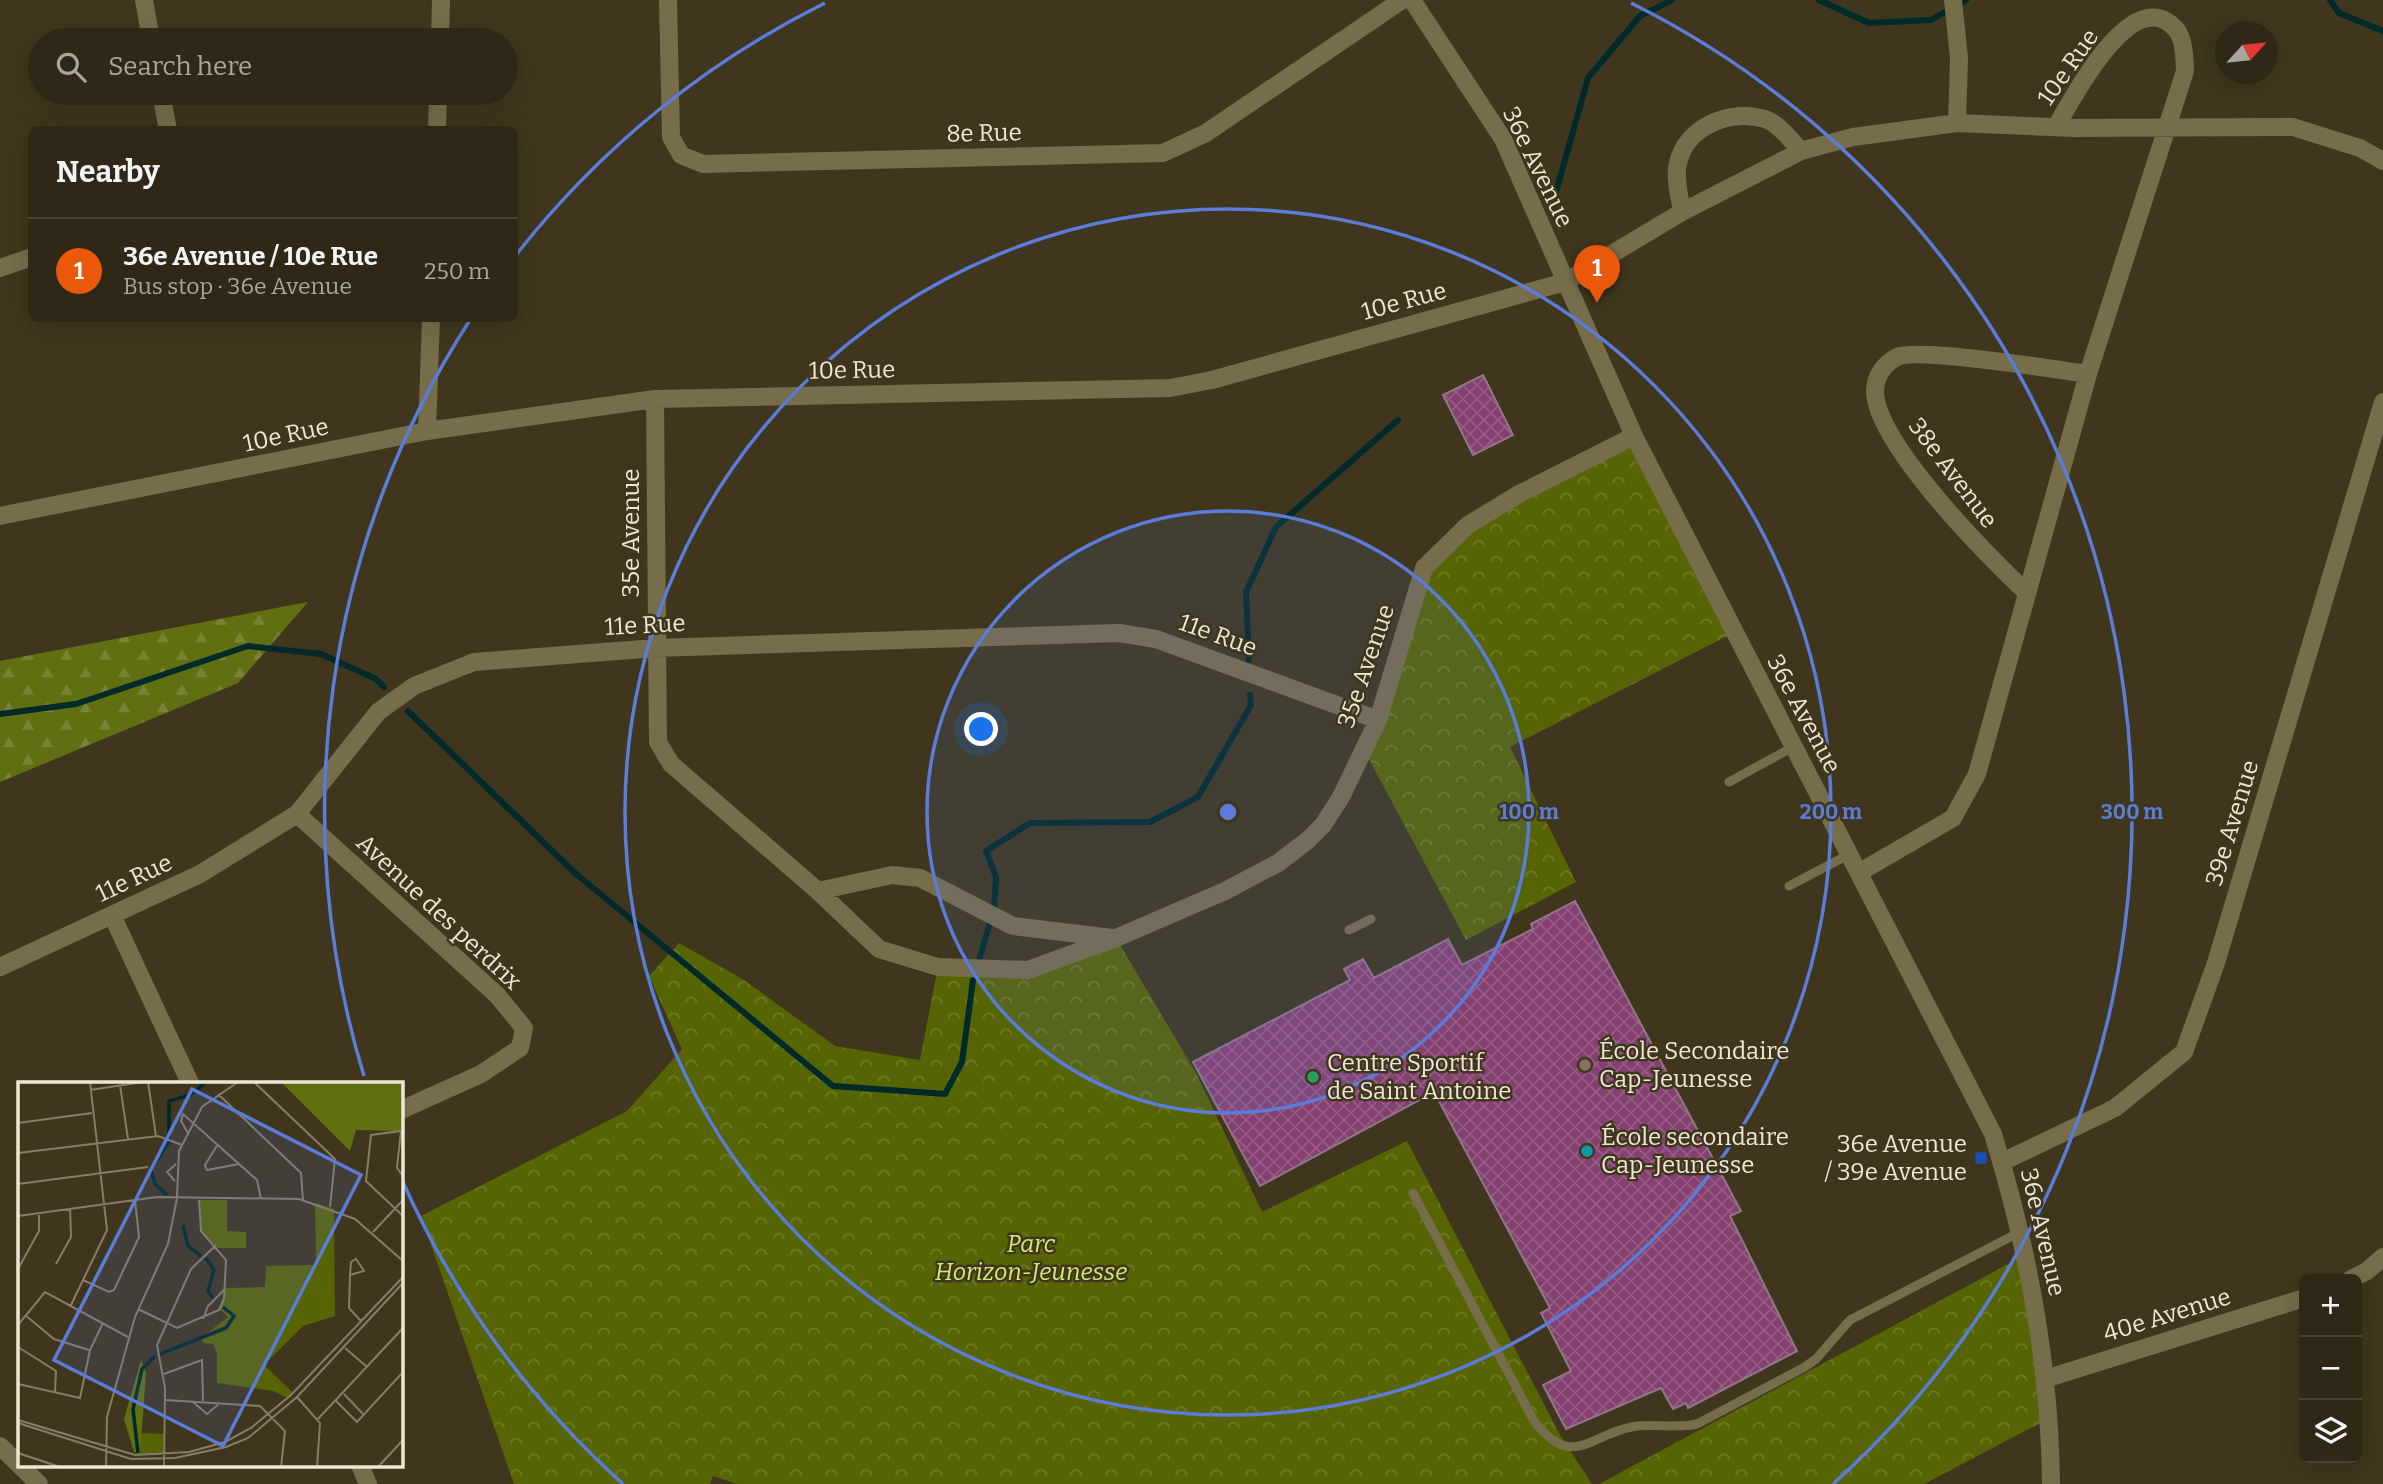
<!DOCTYPE html>
<html lang="en">
<head>
<meta charset="utf-8">
<style>
  body { margin:0; font-family:Bitter,serif; background:#37301f; color:#f1f3f6 }
  .controls { position:absolute; right:21px; bottom:21px; display:grid; overflow:hidden; border-radius:10px; box-shadow:0 7px 28px #0002 }
  .controls button { width:63px; height:63px; display:grid; place-items:center; padding:0; border:0; border-bottom:2px solid #4a4435; background:#2f2816; color:#f1f3f6; font:35px sans-serif }
  .compass { position:absolute; left:2215px; top:21px; width:63px; height:63px; border-radius:50%; background:#2f2816; box-shadow:0 7px 28px #0002; rotate:63deg }
  .you { position:absolute; left:982px; top:730px; width:24px; height:24px; margin:-18px; border:5px solid #fff; border-radius:50%; background:#1a73e8; box-shadow:0 0 0 10px #1a73e833 }
  .badge { display:grid; place-items:center; width:46px; height:46px; border-radius:50%; background:#ea580c; color:#fff; font-size:23px; font-weight:700 }
  .pin { position:absolute; translate:-50% -58px; filter:drop-shadow(0 2px 4px #0008) }
  .pin::after { content:''; position:absolute; top:37px; width:24px; height:21px; background:inherit; clip-path:polygon(0 0,100% 0,50% 100%) }
  .list { margin:0; padding:0; list-style:none }
  h2 { display:flex; justify-content:space-between; align-items:center; height:91px; margin:0; padding:0 28px; font-size:30px }
  h2 small { font-size:23px; font-weight:400; color:#a7a6a1 }
  .list li { display:grid; grid-template-columns:46px 1fr auto; gap:21px; align-items:center; box-sizing:border-box; height:105px; padding:0 28px; border-top:2px solid #4a4435 }
  .list b { display:block; font-size:26px; white-space:nowrap }
  .list p { margin:0; font-size:23px; white-space:nowrap; color:#a7a6a1 }
  .list em { font-size:23px; font-style:normal; color:#a7a6a1 }
  .icon { flex:none; width:38px; height:38px; fill:none; stroke:currentColor; stroke-width:2; stroke-linecap:round; stroke-linejoin:round }
  .map { position:relative; flex:none; width:2383px; height:1484px; overflow:hidden }
  .search { position:absolute; background:#2f2816; box-shadow:0 7px 28px #0002; left:28px; top:28px; width:490px; height:77px; display:flex; align-items:center; gap:18px; box-sizing:border-box; padding:0 24px; border-radius:38px; color:#a7a6a1; font-size:26px }
  .panel { position:absolute; background:#2f2816; box-shadow:0 7px 28px #0002; left:28px; top:126px; width:490px; height:196px; border-radius:10px }
  .map>svg:first-child { display:block }
  .forest { fill:url(#forest-firs) }
  .park { fill:url(#park-crowns) }
  .lines { fill:none; stroke-linecap:round; stroke-linejoin:round }
  .stream { stroke:#002929; stroke-width:6 }
  .building { fill:url(#building-cross-hatch); stroke:#917788; stroke-width:2 }
  .service { stroke:#776d4b; stroke-width:9 }
  .minor { stroke:#776d4b; stroke-width:18 }
  .tertiary { stroke:#776d4b; stroke-width:18 }
  .ring { fill:none; stroke:#5b7cd8; stroke-width:3.5 }
  .education-dot { fill:#8d6e63; stroke:#3f361d; stroke-width:2.5 }
  .leisure-dot { fill:#2e9e5b; stroke:#3f361d; stroke-width:2.5 }
  .culture-dot { fill:#0f9aa8; stroke:#3f361d; stroke-width:2.5 }
  .transit-dot { fill:#1a4fb4; stroke:#3f361d; stroke-width:2.5 }
  .labels { text-anchor:middle; dominant-baseline:central; stroke-width:5; stroke-linejoin:round; paint-order:stroke }
  .street-label { font-size:24px; fill:#ede7d8; stroke:#3f361d }
  .poi-label { font-size:24px; fill:#ede7d8; stroke:#3f361d; text-anchor:start }
  .park-label { font-size:24px; font-style:italic; fill:#d4ea78; stroke:#3f361d }
  .inset-river { fill:none; stroke:#002929; stroke-width:3.5 }
  .inset-road { fill:none; stroke:#857d68; stroke-width:2 }
  .view { fill:#5b7cd8; fill-opacity:0.15; stroke:#5b7cd8; stroke-width:3.5 }
  .inset-edge { fill:none; stroke:#ede7d8; stroke-width:3.5 }
  .centre { fill:#5b7cd8; stroke:#3f361d; stroke-width:3.5 }
  .ring-label { font-size:21px; text-anchor:middle; font-weight:bold; fill:#5b7cd8; stroke:#3f361d; stroke-width:5; stroke-linejoin:round; paint-order:stroke }
</style>
</head>
<body>
<div class="map">
<svg width="2383" height="1484" viewBox="0 0 2383 1484">
  <defs>
    <pattern id="forest-firs" width="22" height="20" patternUnits="userSpaceOnUse" patternTransform="scale(1.75)"><rect width="22" height="20" fill="#616f13"/><path d="M5 1l3.5 6h-7zM16 11l3.5 6h-7z" fill="#788435"/></pattern>
    <pattern id="park-crowns" width="20" height="18" patternUnits="userSpaceOnUse" patternTransform="scale(1.75)"><rect width="20" height="18" fill="#576404"/><path d="M2 6a3 3 0 1 1 6 0M12 15a3 3 0 1 1 6 0" fill="none" stroke="#6f7a28"/></pattern>
    <pattern id="building-cross-hatch" width="8" height="8" patternUnits="userSpaceOnUse" patternTransform="scale(1.75)"><rect width="8" height="8" fill="#844070"/><path d="M0 0l8 8M0 8l8-8" fill="none" stroke="#965c84"/></pattern>
  </defs>
  <rect width="100%" height="100%" fill="#3f361d"/>
  <!-- forest -->
  <path class="forest" d="M308,602l-70,81 -238,99v-121z"/>
  <!-- park -->
  <path class="park" d="M1634,436l99,197 -223,114 66,135 -110,58 -103,-192 61,-180 44,-44z
    M1116,938l80,135 66,139 145,-71 153,294 32,49h-855l-24,-8 -3,8h-196l-93,-268 206,-105 55,-62 -33,-73 30,-33 65,37 91,66 85,14 18,-93 90,3z
    M2025,1255l23,164 -124,65h-325z"/>
  <g class="lines">
    <!-- stream -->
    <path class="stream" d="M1819,0l50,23 62,-3 35,-20
      M2330,0l9,13 44,18
      M1552,206l36,-128 52,-62 32,-16
      M1249,660l-3,-68 30,-65 122,-107
      M408,711l167,162 258,213 112,8 17,-32 11,-82
      M0,714l76,-10 172,-58 73,8 55,25 8,8
      M994,910l2,-33 -10,-26 44,-28 120,-1 48,-25 53,-92 -1,-10
      M980,957l9,-31"/>
  </g>
  <!-- building -->
  <path class="building" d="M1483,375l30,60 -40,20 -30,-60z
    M1575,901l166,310 -11,5 67,135 -109,57 -2,-5 -13,6 -12,-21 -95,41 -23,-44 28,-14 -30,-58 9,-5 -116,-216 -174,94 -67,-124 157,-82 -6,-11 19,-10 11,19 74,-39 14,26 71,-36 -2,-5z"/>
  <g class="lines">
    <!-- service -->
    <path class="service" d="M1729,782l64,-35
      M1789,886l61,-32
      M1349,930l22,-11
      M1413,1193l121,228c38,49 54,15 97,6 22,-4 44,2 66,-3l106,-56 13,-9 34,-39 170,-88"/>
    <!-- minor -->
    <path class="minor" d="M144,0l7,40
      M668,0l3,137 10,18 22,9 460,-11 43,-20 196,-133
      M1953,0l6,58 -2,65
      M440,40l1,-40
      M161,93l7,37
      M437,130l1,-37
      M1682,212c-2,-14 -8,-35 -4,-49 8,-36 52,-55 87,-44 14,5 26,21 36,32
      M0,268l32,-11
      M655,399l3,343 13,22 147,127 61,58 59,18 90,3 88,-32 109,-47 53,-28 30,-23 15,-15 18,-28 37,-77 46,-152 44,-43 51,-31 115,-58
      M427,431l4,-113
      M0,516l427,-85 228,-32 515,-11 42,-8 353,-98 117,-70 119,-61 52,-14 104,-14 116,5 220,-1 67,21 23,13
      M2027,593c-38,-35 -152,-151 -152,-202 0,-15 10,-28 22,-34 20,-10 162,13 191,17
      M297,814l200,181 27,33 -4,20 -39,26 -80,36
      M1860,872l93,-54 24,-44 111,-400 97,-303c-1,-21 0,-41 -21,-51 -41,-19 -92,79 -108,107
      M818,891l74,-16 28,3 93,48 99,12
      M112,915l78,168
      M0,967l200,-93 97,-60 81,-102 36,-26 60,-24 182,-14 463,-15 37,6 222,81
      M2002,1162l113,-54 69,-56 32,-89 167,-561
      M2351,1279l16,-8 16,-14
      M2045,1379l259,-81
      M0,1446l39,38
      M360,1465l8,19"/>
    <!-- tertiary -->
    <path class="tertiary" d="M1412,0l91,139 131,297 359,698c35,114 57,231 58,350"/>
  </g>
  <!-- distance rings -->
  <circle cx="1228" cy="812" r="301" fill="#5b7cd8" fill-opacity=".12"/>
  <g class="ring">
    <circle cx="1228" cy="812" r="301"/>
    <circle cx="1228" cy="812" r="603"/>
    <path d="M623 1484A904 904 0 0 1 402 1180M364 1076A904 904 0 0 1 470 320M516 255A904 904 0 0 1 825 3M1631 3A904 904 0 0 1 1833 1484"/>
  </g>
  <!-- markers -->
  <circle class="education-dot" cx="1585" cy="1065" r="7"/>
  <circle class="leisure-dot" cx="1313" cy="1077" r="7"/>
  <circle class="culture-dot" cx="1587" cy="1151" r="7"/>
  <rect class="transit-dot" x="1974" y="1151" width="14" height="14" rx="3.5"/>
  <g class="labels">
    <!-- street labels -->
    <g class="street-label">
      <text transform="translate(2068 67) rotate(-55)">10e Rue</text>
      <text transform="translate(984 133) rotate(-1)">8e Rue</text>
      <text transform="translate(1538 167) rotate(64)">36e Avenue</text>
      <text transform="translate(1404 301) rotate(-15)">10e Rue</text>
      <text transform="translate(852 370) rotate(-1)">10e Rue</text>
      <text transform="translate(286 435) rotate(-12)">10e Rue</text>
      <text transform="translate(1953 473) rotate(53)">38e Avenue</text>
      <text transform="translate(631 533) rotate(-90)">35e Avenue</text>
      <text transform="translate(645 625) rotate(-3)">11e Rue</text>
      <text transform="translate(1218 635) rotate(20)">11e Rue</text>
      <text transform="translate(1366 666) rotate(-71)">35e Avenue</text>
      <text transform="translate(1804 714) rotate(62)">36e Avenue</text>
      <text transform="translate(2232 823) rotate(-73)">39e Avenue</text>
      <text transform="translate(134 878) rotate(-25)">11e Rue</text>
      <text transform="translate(439 912) rotate(43)">Avenue des perdrix</text>
      <text transform="translate(2043 1232) rotate(77)">36e Avenue</text>
      <text transform="translate(2167 1315) rotate(-17)">40e Avenue</text>
    </g>
    <!-- poi labels -->
    <g class="poi-label">
      <text x="1599" y="1051">École Secondaire<tspan x="1599" dy="28">Cap-Jeunesse</tspan></text>
      <text x="1327" y="1063">Centre Sportif<tspan x="1327" dy="28">de Saint Antoine</tspan></text>
      <text x="1601" y="1137">École secondaire<tspan x="1601" dy="28">Cap-Jeunesse</tspan></text>
      <text x="1967" y="1144" text-anchor="end">36e Avenue<tspan x="1967" dy="28">/ 39e Avenue</tspan></text>
    </g>
    <!-- park labels -->
    <g class="park-label">
      <text x="1031" y="1244">Parc<tspan x="1031" dy="28">Horizon-Jeunesse</tspan></text>
    </g>
  </g>
  <!-- overview -->
  <g transform="translate(18 1082)">
    <rect width="385" height="385" fill="#3f361d"/>
    <path d="M263,0h122v49l-47,-1 -6,21zM123,278l5,13 -6,82 -6,-3 -10,-33z" fill="#616f13"/>
    <path d="M181,118h28v31l19,1v16h-28l-17,-17zM297,121l19,6 1,107 -32,10 -39,39 29,28 -5,5 -15,-7 -56,-8v-30l-4,-9 -10,-1 -2,-5 27,-21 -9,-8 7,-21 39,-1 1,-21 50,-1zM123,351l23,1 -1,20 -23,1z" fill="#576404"/>
    <path class="inset-river" d="M149,113l-12,-11 -4,-15 18,-27v-41l22,-6 15,-13M165,143l5,21 13,10M188,176l8,12 -6,21 5,7M142,272l66,-26 8,-12 -11,-9M120,371l-5,-44 9,-40 13,-13"/>
    <path class="inset-road" d="M130,0l8,54M236,0l81,77 -5,48M102,3l8,54M72,8l53,-8M200,12l83,79 2,27M0,41l74,-10M170,51l-7,-12 2,-7 74,66 4,19M200,62l-13,21 2,5 32,-6M0,71l140,-17 24,9M385,94l-6,-8 4,-37 -30,4 -5,46 37,35M157,99l-8,-9 9,-8M0,102l130,-17M0,134l139,-19 142,2 56,20 48,42M355,150l30,-32M38,182l15,-27 -1,-29M0,187l21,-38v-18M332,193l14,-4 -8,-12 -5,3 -1,13 -1,33 12,13M65,198l26,12 5,-2 25,-53 -4,-37M53,223l36,-75 -17,-148M120,227l39,19 42,-18 5,-11 2,-39 -25,-29 -2,-31M7,233l29,24 35,11M185,237l5,-13 17,-17M0,243l27,-33 83,45M0,265l38,24 -1,21M327,266l22,19M146,292l38,-14 1,41M0,302l62,14 10,-48 13,-27M326,312l20,21M279,315l23,26 -3,44M147,318l95,6 25,25 -4,36M318,319l21,21 46,-50M175,320l14,12 13,-11M0,338l117,35 54,-3 36,-10 26,-14 40,-33 112,-118M299,338l86,-92M0,341l113,36 44,-1 51,-11 22,-9 49,-41 106,-114M0,371l42,14M88,385l1,-50 28,-100 33,-73 9,-46 2,-47 23,-44 36,-25M146,385l1,-79 -8,-43 34,-76 25,-24M360,385l25,-27"/>
    <path class="view" d="M174,7l169,86 -138,271 -169,-86z"/>
    <rect width="385" height="385" class="inset-edge"/>
  </g>
  <circle cx="1228" cy="812" r="10" class="centre"/>
  <g class="ring-label">
    <text x="1529" y="819">100 m</text>
    <text x="1831" y="819">200 m</text>
    <text x="2132" y="819">300 m</text>
  </g>
</svg>
<div class="controls">
<button>+</button>
<button>−</button>
<button><svg class="icon" aria-label="layers" viewBox="0 0 24 24"><path d="M12 4l9 5-9 5-9-5zM3 14l9 5 9-5"/></svg></button>
</div>
<svg class="compass" viewBox="-18 -18 36 36"><path d="M0-13l5 13h-10z" fill="#e53935"/><path d="M0 13l5-13h-10z" fill="#a7a6a1"/></svg>
<div class="you"></div>
<div class="pin badge" style="left:1597px;top:303px">1</div>
<div class="search"><svg class="icon" aria-label="search" viewBox="0 0 24 24"><circle cx="10" cy="10" r="6"/><path d="M15 15l6 6"/></svg>Search here</div>
<section class="panel">
<h2>Nearby<small></small></h2>
<ul class="list">
<li><span class="badge">1</span><div><b>36e Avenue / 10e Rue</b><p>Bus stop · 36e Avenue</p></div><em>250 m</em></li>
</ul>
</section>
</div>
</body>
</html>
